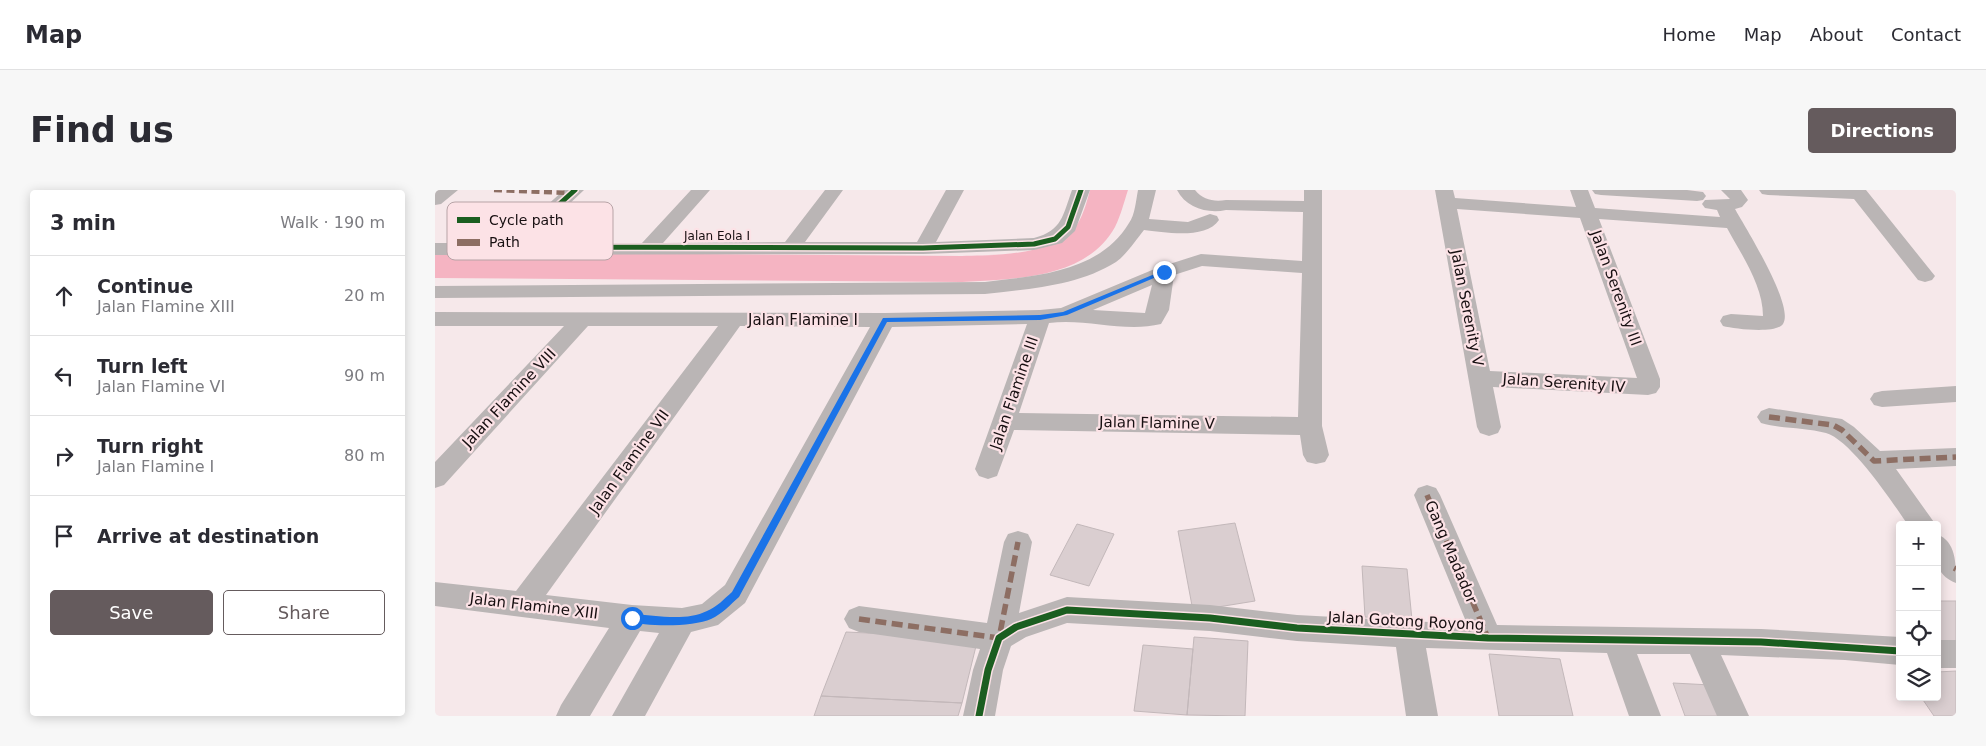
<!DOCTYPE html>
<html lang="en">
<head>
<meta charset="utf-8">
<style>
  body { margin:0; font-family:"DejaVu Sans",sans-serif; background:#f7f7f7; color:#2b2b33 }
  .controls { position:absolute; right:15px; bottom:15px; display:grid; overflow:hidden; border-radius:5px; box-shadow:0 2px 12px #0003 }
  .controls button { width:45px; height:45px; display:grid; place-items:center; padding:0; border:0; border-bottom:1px solid #e1e1e2; background:#fff; color:#2b2b33; font:25px sans-serif }
  .stop { position:absolute; width:15px; height:15px; margin:-11px; border:4px solid #1a73e8; border-radius:50%; background:#fff }
  .stop.end { background:#1a73e8; border-color:#fff; box-shadow:0 1px 5px #0008 }
  .list { margin:0; padding:0; list-style:none }
  h2 { display:flex; justify-content:space-between; align-items:center; height:65px; margin:0; padding:0 20px; font-size:21px }
  h2 small { font-size:16px; font-weight:400; color:#7c7c81 }
  .list li { display:grid; grid-template-columns:32px 1fr auto; gap:15px; align-items:center; box-sizing:border-box; height:80px; padding:0 20px; border-top:1px solid #e1e1e2 }
  .list b { display:block; font-size:19px; white-space:nowrap }
  .list p { margin:0; font-size:16px; white-space:nowrap; color:#7c7c81 }
  .list em { font-size:16px; font-style:normal; color:#7c7c81 }
  .actions { display:flex; gap:10px; padding:15px 20px }
  .actions a { flex:1; padding:11px 0; border:1px solid #655b5d; border-radius:5px; text-align:center; font-size:18px; color:#655b5d }
  .actions .main { background:#655b5d; color:#fff }
  .icon { flex:none; width:28px; height:28px; fill:none; stroke:currentColor; stroke-width:2; stroke-linecap:round; stroke-linejoin:round }
  .map { position:relative; flex:none; width:1521px; height:526px; overflow:hidden; border-radius:5px }
  header { display:flex; align-items:center; gap:30px; box-sizing:border-box; height:70px; padding:0 25px; background:#fff; border-bottom:1px solid #e1e1e2 }
  header strong { font-size:24px }
  nav { display:flex; gap:28px; margin-inline-start:auto; font-size:18px }
  .intro { display:flex; align-items:center; justify-content:space-between; box-sizing:border-box; height:120px; padding:0 30px }
  h1 { margin:0; font-size:35px }
  .button { padding:12px 22px; border-radius:5px; background:#655b5d; color:#fff; font-size:18px; font-weight:700 }
  main { display:flex; gap:30px; padding:0 30px }
  aside { flex:1; background:#fff; border-radius:5px; box-shadow:0 2px 12px #0003 }
  .map>svg:first-child { display:block }
  .lines { fill:none; stroke-linecap:round; stroke-linejoin:round }
  .river { fill:#f5b4c2; fill-rule:evenodd }
  .building { fill:#daced0; stroke:#c3b8ba }
  .minor { fill:#bab5b5; fill-rule:evenodd }
  .quiet-far1 { stroke:#8d6e63; stroke-width:4.5; stroke-dasharray:8 4.5; stroke-linecap:butt }
  .quiet { stroke:#8d6e63; stroke-width:5.5; stroke-dasharray:11 5.5; stroke-linecap:butt }
  .cycleway-far1-casing { stroke:#fce2e6; stroke-width:8 }
  .cycleway-casing { stroke:#fce2e6; stroke-width:10 }
  .cycleway-far1 { stroke:#1b5e20; stroke-width:5 }
  .cycleway { stroke:#1b5e20; stroke-width:7 }
  .route { fill:#1a73e8 }
  .labels { text-anchor:middle; dominant-baseline:central; stroke-width:4.5; stroke-linejoin:round; paint-order:stroke }
  .far-street-label { font-size:12px; fill:#170f11; stroke:#fce2e6 }
  .street-label { font-size:15px; fill:#170f11; stroke:#fce2e6 }
  .key { fill:#fce2e6; stroke:#b7a3a6; stroke-width:1 }
  .key-label { font-size:14px; fill:#170f11 }
</style>
</head>
<body>
<header>
<strong>Map</strong>
<nav><a>Home</a><a>Map</a><a>About</a><a>Contact</a></nav>
</header>
<div class="intro"><h1>Find us</h1><a class="button">Directions</a></div>
<main>
<aside>
<h2>3 min<small>Walk · 190 m</small></h2>
<ul class="list">
<li><svg class="icon" aria-label="ahead" viewBox="0 0 24 24"><path d="M12 20V5M6 11l6-6 6 6"/></svg><div><b>Continue</b><p>Jalan Flamine XIII</p></div><em>20 m</em></li>
<li><svg class="icon" aria-label="left" viewBox="0 0 24 24"><path d="M17 20v-9H6M10 6l-5 5 5 5"/></svg><div><b>Turn left</b><p>Jalan Flamine VI</p></div><em>90 m</em></li>
<li><svg class="icon" aria-label="right" viewBox="0 0 24 24"><path d="M7 20v-9h11M14 6l5 5-5 5"/></svg><div><b>Turn right</b><p>Jalan Flamine I</p></div><em>80 m</em></li>
<li><svg class="icon" aria-label="arrive" viewBox="0 0 24 24"><path d="M6 21V4h12l-3 4 3 4H6"/></svg><div><b>Arrive at destination</b></div></li>
</ul>
<div class="actions"><a class="main">Save</a><a>Share</a></div>
</aside>
<div class="map">
<svg width="1521" height="526" viewBox="0 0 1521 526">
  <rect width="100%" height="100%" fill="#f6e8ea"/>
  <g class="lines">
    <!-- river -->
    <path class="river" d="M655,0h38c-4,12 -7,25 -13,37 -29,52 -100,52 -153,55l-527,-4v-26l527,4c34,-1 95,0 116,-33 6,-10 9,-22 12,-33z"/>
  </g>
  <!-- building -->
  <path class="building" d="M800,333l20,78 -62,10 -15,-80z
    M642,334l37,10 -25,52 -39,-11z
    M927,376l45,3 5,51 -47,-3z
    M1502,411h19v46h-19z
    M411,442l132,6 -16,65 -141,-7z
    M759,447l54,4 -3,75 -58,-1z
    M708,455l50,4 -6,66 -53,-4z
    M1054,464l71,5 13,57h-74z
    M1521,481v45h-22l-13,-19h16v-25z
    M1238,493l38,2 12,31h-38z
    M386,506l141,7 -4,13h-144z"/>
  <g class="lines">
    <!-- minor -->
    <path class="minor" d="M2,0h21l-17,14 -6,1v-13z
      M129,0h20l-56,53h114l49,-53h19l-47,53 122,-1 40,-52h18l-38,52h112l29,-52h18l-28,52 98,-4c28,-7 29,-23 38,-48h18l-15,41 -13,12 -28,7 -111,4 -488,1v-12h70z
      M703,0h18l-7,29 39,3 22,-8 7,2 2,4c-13,20 -55,12 -75,10 -8,10 -18,25 -28,32 -38,24 -88,27 -131,32l-550,4v-12l550,-4c51,-6 115,-10 144,-59 6,-8 7,-23 9,-33z
      M742,0h18c8,10 19,12 31,10l78,1v-11h18v236l7,29 -4,7 -9,2 -9,-2 -4,-7 -3,-20 -286,-5 -17,46 -9,3 -9,-3 -4,-7 52,-145 -135,3 -147,276 -27,22 -27,7 -46,84h-33l47,-83 -19,-2 -50,85h-34l5,-11 48,-77 -174,-22v-24l81,9 202,-265h-130l-144,159 -9,3v-26l129,-136h-129v-14l450,1 155,-3 21,-2 96,-40 44,-14 101,7 1,-49 -77,-2c-18,4 -40,-2 -49,-20zM767,76l100,7 -4,144 -279,-4 30,-90c37,-5 75,10 112,1l8,-14 5,-35zM717,95l-7,28 -52,-3zM305,136l130,1 -145,258 -23,19 -20,4 -50,-3 -86,-10z
      M1000,0h18l2,8 121,9 -6,-17h18l7,18 125,9 -3,-7 -12,-2 -3,-4 3,-4 25,-1 -9,-9h20l7,10 -6,7 -7,2c10,18 60,97 48,115 -7,10 -48,5 -60,2l-3,-5 3,-5 8,-2 32,2c0,-31 -22,-62 -36,-88l-128,-9 61,160v8l-4,6 -8,2 -155,-8 8,40 -3,6 -9,3 -9,-3 -3,-6zM1022,19l123,9 57,160 -147,-7z
      M1157,0h95l16,2 3,4 -3,4 -6,1 -96,-6 -6,-1z
      M1324,0h107l69,86 -3,4 -7,2 -7,-2 -64,-81 -86,-4 -6,-1z
      M1521,196v16l-74,5 -8,-2 -4,-6 4,-6 8,-2z
      M1334,218l73,11 12,8 26,24 76,-3v18l-60,3 40,56h-28c-15,-22 -57,-85 -82,-92 -21,-6 -44,-4 -65,-10l-4,-6 4,-6z
      M992,295l9,3 4,7 57,130 264,4 139,8v28l-55,-5 -124,-5 28,61h-32l-27,-62h-53l24,62h-32l-22,-63 -181,-5 12,68h-32l-10,-69 -99,-6 -87,-10 -143,-8 -41,14 -15,9 -8,24 -8,46h-32l10,-46 7,-21 -121,-17 -10,-4 -5,-9 5,-9 10,-4 128,17 17,-81 4,-8 10,-3 10,3 4,8 -13,71 48,-16 143,8 87,10 170,9 -53,-129 4,-7z
      M1502,344c19,8 19,28 19,49 -24,-9 -19,-28 -19,-49z
      M1502,450h19v28h-19z"/>
    <!-- quiet-far1 -->
    <path class="quiet-far1" d="M59,0l78,3"/>
    <!-- quiet -->
    <path class="quiet" d="M1334,227l64,8 9,5 32,31 82,-4
      M992,305l61,143
      M1519,378l2,1
      M424,429l140,19 19,-96"/>
    <!-- cycleway-far1 casing -->
    <g class="cycleway-far1-casing">
      <path id="cycleway-far1" d="M77,57l411,1 111,-4 21,-5 13,-12 13,-37
        M77,57l63,-57"/>
    </g>
    <!-- cycleway casing -->
    <g class="cycleway-casing">
      <path id="cycleway" d="M544,526l9,-46 11,-32 17,-11 51,-17 143,8 87,10 191,10 273,4 139,9"/>
    </g>
    <!-- cycleway-far1 -->
    <use href="#cycleway-far1" class="cycleway-far1"/>
    <!-- cycleway -->
    <use href="#cycleway" class="cycleway"/>
  </g>
  <!-- route -->
  <path class="route" d="M727,81l6,1 -101,43 -27,5 -153,2 -148,275c-9,8 -17,17 -28,22 -17,8 -65,8 -83,2v-6l4,-1c23,1 53,8 75,-3 10,-4 17,-12 25,-19l151,-274 157,-3 23,-3z"/>
  <g class="labels">
    <!-- far-street labels -->
    <g class="far-street-label">
      <text x="282" y="46">Jalan Eola I</text>
    </g>
    <!-- street labels -->
    <g class="street-label">
      <text transform="translate(1181 98) rotate(70)">Jalan Serenity III</text>
      <text transform="translate(1032 118) rotate(79)">Jalan Serenity V</text>
      <text x="368" y="130">Jalan Flamine I</text>
      <text transform="translate(1129 193) rotate(4)">Jalan Serenity IV</text>
      <text transform="translate(579 203) rotate(-71)">Jalan Flamine III</text>
      <text transform="translate(74 208) rotate(-47)">Jalan Flamine VIII</text>
      <text transform="translate(722 233) rotate(1)">Jalan Flamine V</text>
      <text transform="translate(194 272) rotate(-54)">Jalan Flamine VII</text>
      <text transform="translate(1016 362) rotate(67)">Gang Madador</text>
      <text transform="translate(99 416) rotate(7)">Jalan Flamine XIII</text>
      <text transform="translate(971 431) rotate(3)">Jalan Gotong Royong</text>
    </g>
  </g>
  <!-- legend -->
  <rect x="12" y="12" width="166" height="58" rx="8" class="key"/>
  <rect x="22" y="27" width="23" height="6" fill="#1b5e20"/>
  <rect x="22" y="49" width="23" height="7" fill="#8d6e63"/>
  <g class="key-label">
    <text x="54" y="35">Cycle path</text>
    <text x="54" y="57">Path</text>
  </g>
</svg>
<div class="controls">
<button>+</button>
<button>−</button>
<button><svg class="icon" aria-label="locate" viewBox="0 0 24 24"><circle cx="12" cy="12" r="6"/><path d="M12 2v4M12 18v4M2 12h4M18 12h4"/></svg></button>
<button><svg class="icon" aria-label="layers" viewBox="0 0 24 24"><path d="M12 4l9 5-9 5-9-5zM3 14l9 5 9-5"/></svg></button>
</div>
<div class="stop" style="left:197px;top:428px"></div>
<div class="stop end" style="left:729px;top:82px"></div>
</div>
</main>
</body>
</html>
